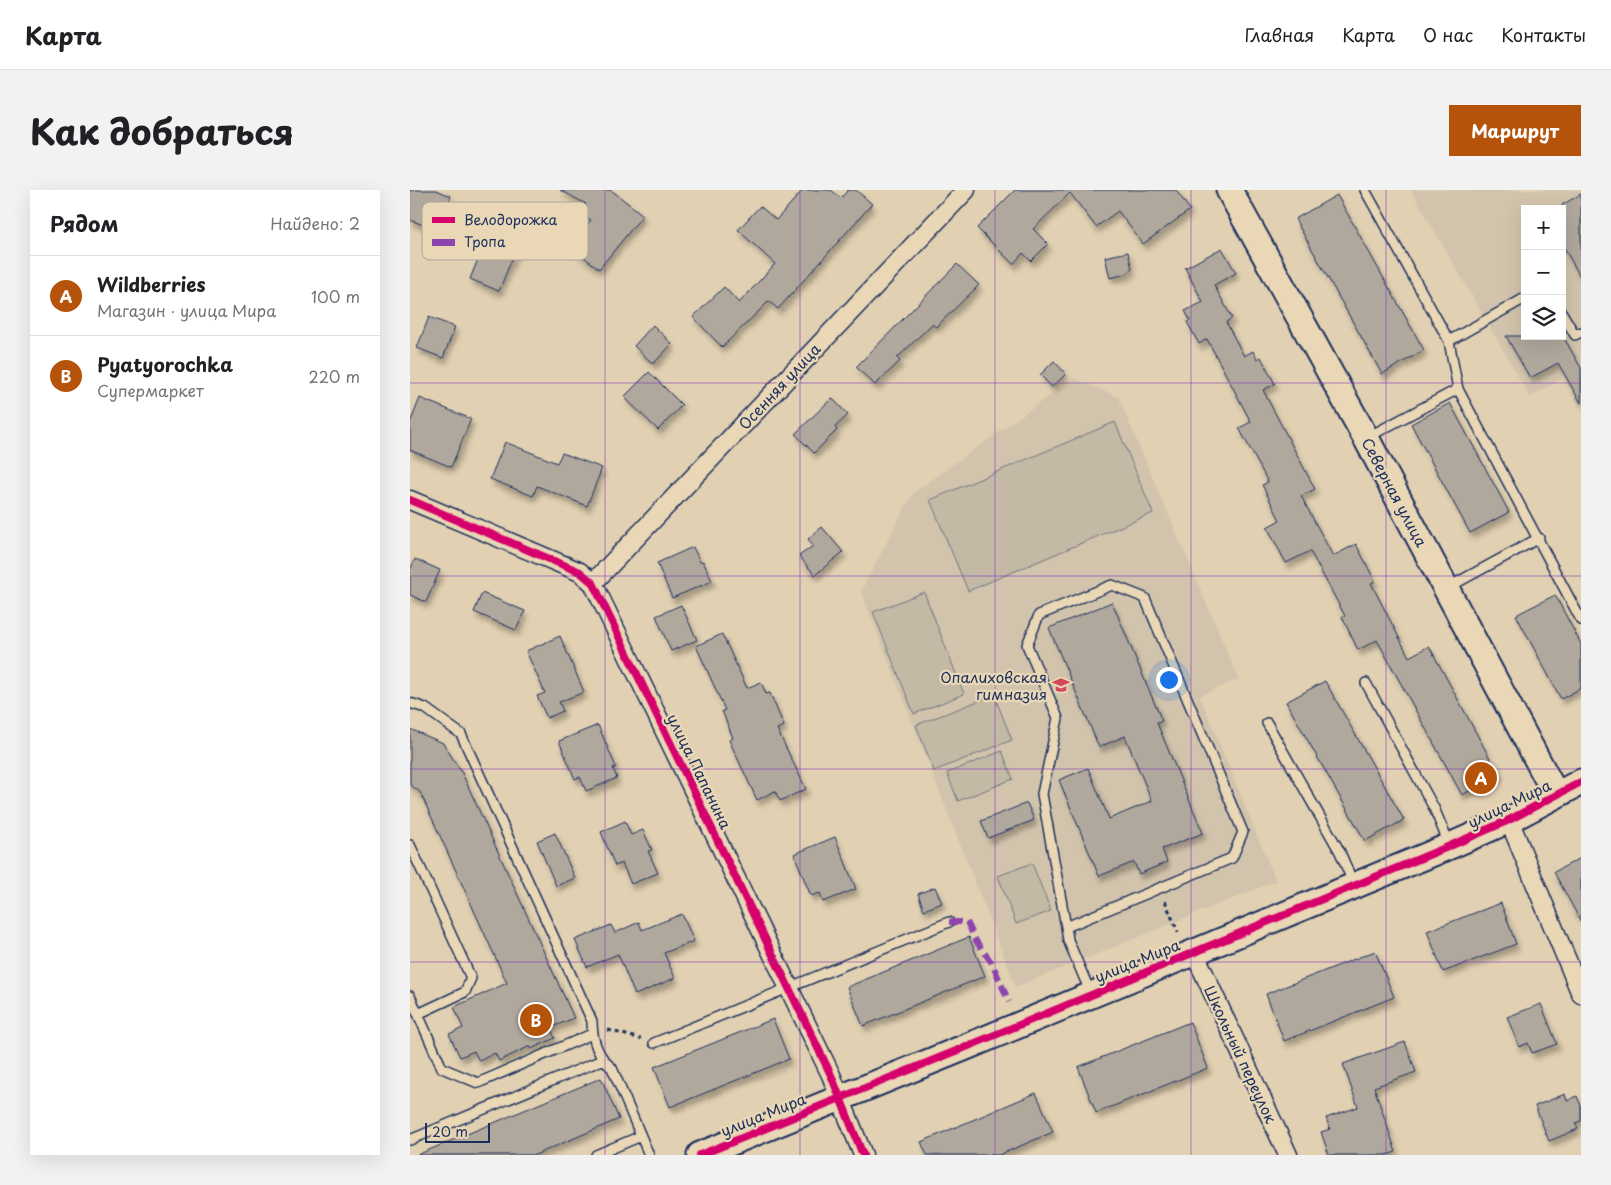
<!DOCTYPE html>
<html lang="ru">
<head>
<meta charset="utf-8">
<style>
  body { margin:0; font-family:"Playpen Sans",sans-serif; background:#f2f2f2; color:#202124 }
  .controls { position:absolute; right:15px; top:15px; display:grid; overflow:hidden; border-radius:0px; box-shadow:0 5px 20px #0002 }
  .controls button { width:45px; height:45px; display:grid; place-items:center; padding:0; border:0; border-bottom:1px solid #e0e0e0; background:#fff; color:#202124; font:25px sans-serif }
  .scale { position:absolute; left:15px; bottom:12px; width:65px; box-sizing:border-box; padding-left:5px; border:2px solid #1b2f5e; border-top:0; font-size:14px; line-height:18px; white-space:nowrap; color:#1b2f5e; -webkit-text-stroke:4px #e9d7b5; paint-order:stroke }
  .you { position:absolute; left:758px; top:489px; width:18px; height:18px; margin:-12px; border:4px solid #fff; border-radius:50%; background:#1a73e8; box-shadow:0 0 0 8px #1a73e833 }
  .badge { display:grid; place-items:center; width:32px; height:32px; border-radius:50%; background:#b45309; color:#fff; font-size:16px; font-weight:700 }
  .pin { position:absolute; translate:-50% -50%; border:2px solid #fff; box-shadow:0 1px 5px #0006 }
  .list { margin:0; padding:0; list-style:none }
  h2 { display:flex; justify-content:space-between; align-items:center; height:65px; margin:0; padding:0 20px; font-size:21px }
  h2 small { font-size:16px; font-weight:400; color:#757577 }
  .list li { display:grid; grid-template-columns:32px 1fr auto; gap:15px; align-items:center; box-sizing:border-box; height:80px; padding:0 20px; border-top:1px solid #e0e0e0 }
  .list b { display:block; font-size:19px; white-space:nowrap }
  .list p { margin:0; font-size:16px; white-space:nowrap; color:#757577 }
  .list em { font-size:16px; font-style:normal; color:#757577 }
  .icon { flex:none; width:28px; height:28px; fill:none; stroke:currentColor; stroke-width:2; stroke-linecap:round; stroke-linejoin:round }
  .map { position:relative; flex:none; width:1171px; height:965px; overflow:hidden; border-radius:0px }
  header { display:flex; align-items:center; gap:30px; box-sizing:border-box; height:70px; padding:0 25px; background:#fff; border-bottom:1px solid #e0e0e0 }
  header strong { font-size:24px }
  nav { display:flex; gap:28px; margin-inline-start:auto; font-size:18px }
  .intro { display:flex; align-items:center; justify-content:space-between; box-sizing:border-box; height:120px; padding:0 30px }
  h1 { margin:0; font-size:35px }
  .button { padding:12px 22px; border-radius:0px; background:#b45309; color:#fff; font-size:18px; font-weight:700 }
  main { display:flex; gap:30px; padding:0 30px }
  aside { flex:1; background:#fff; border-radius:0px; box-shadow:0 5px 20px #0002 }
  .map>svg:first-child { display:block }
  .built { fill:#d2c4ac; fill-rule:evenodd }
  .green { fill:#c3b9a5; stroke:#6f7482 }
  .building { fill:#b0a89d; stroke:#1b2f5e; filter:url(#shadow) }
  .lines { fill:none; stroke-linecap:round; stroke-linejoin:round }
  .lane-casing { stroke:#1b2f5e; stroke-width:12 }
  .street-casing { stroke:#1b2f5e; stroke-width:21 }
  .secondary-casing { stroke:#1b2f5e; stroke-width:29 }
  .path { stroke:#1b2f5e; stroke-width:3; stroke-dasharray:4 4; stroke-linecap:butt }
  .lane { stroke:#e9d7b5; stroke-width:9 }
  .street { stroke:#e9d7b5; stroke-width:18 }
  .secondary { stroke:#e9d7b5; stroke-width:25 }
  .quiet { stroke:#8e44ad; stroke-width:6; stroke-dasharray:12 6; stroke-linecap:butt }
  .cycleway-casing { stroke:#e9d7b5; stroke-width:11 }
  .cycleway { stroke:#d6006c; stroke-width:8 }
  .grid { fill:none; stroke:#7b2cbf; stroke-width:1; stroke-opacity:0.55 }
  .labels { text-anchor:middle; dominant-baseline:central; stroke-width:4.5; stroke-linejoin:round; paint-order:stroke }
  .street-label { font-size:15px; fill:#1b2f5e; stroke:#e9d7b5 }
  .poi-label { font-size:15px; fill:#1b2f5e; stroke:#e9d7b5; text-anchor:end }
  .key { fill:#e9d7b5; stroke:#aba59b; stroke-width:1 }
  .key-label { font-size:14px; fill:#1b2f5e }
</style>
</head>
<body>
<header>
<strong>Карта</strong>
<nav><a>Главная</a><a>Карта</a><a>О нас</a><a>Контакты</a></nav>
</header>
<div class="intro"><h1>Как добраться</h1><a class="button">Маршрут</a></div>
<main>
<aside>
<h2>Рядом<small>Найдено: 2</small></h2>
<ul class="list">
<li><span class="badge">A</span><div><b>Wildberries</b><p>Магазин · улица Мира</p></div><em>100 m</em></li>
<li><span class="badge">B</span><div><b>Pyatyorochka</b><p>Супермаркет</p></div><em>220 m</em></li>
</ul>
</aside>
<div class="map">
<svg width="1171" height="965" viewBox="0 0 1171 965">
  <defs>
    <filter id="shadow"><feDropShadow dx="3" dy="5.5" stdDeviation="2.5" flood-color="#0004"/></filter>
  </defs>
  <rect width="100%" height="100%" fill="#e1d0b2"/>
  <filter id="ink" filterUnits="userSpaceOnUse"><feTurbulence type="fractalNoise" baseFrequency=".02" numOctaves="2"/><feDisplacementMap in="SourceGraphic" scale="10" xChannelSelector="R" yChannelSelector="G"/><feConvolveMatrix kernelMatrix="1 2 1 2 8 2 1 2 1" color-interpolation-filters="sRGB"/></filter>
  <g filter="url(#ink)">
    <!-- built -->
    <path class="built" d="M1001,0h170v217l-17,-29 -34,19zM1115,19h37v127h-37z
      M664,188l44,19 121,282 -39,17 76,185 -260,106 -155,-396 52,-98z"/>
    <!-- green -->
    <path class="green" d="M705,232l38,91 -185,78 -38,-91z
      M514,402l40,102 -50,20 -41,-102z
      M584,505l18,45 -78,31 -18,-46z
      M592,561l11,28 -55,22 -11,-28z
      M622,673l19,48 -35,13 -18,-48z"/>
    <!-- building -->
    <path class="building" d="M0,0h26l15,6 -14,34 -27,-10z
      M150,0h51l32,25 -44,54 -29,-23 21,-26 -11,-6 6,-10z
      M393,0h28l10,8 7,-8h8l16,14 -94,105 -9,-8 -47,46 -29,-30 31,-30 15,16 36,-39 -37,-34 22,-24 16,14z
      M605,0h161l14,20 -47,34 -25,-33 -22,16 -26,-34 -37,36 15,15 -17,17 -8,-8 -10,11 -36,-36z
      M1171,4v84l-19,-34v-39z
      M927,5l87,155 -42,24 -87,-155z
      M80,39l29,12 -20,50 -29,-12z
      M812,58l14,25 -22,12 18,33 -6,4 18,34 9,-5 4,8 4,-2 14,27 -12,6 52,99 -14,7 32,60 23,-12 19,37 -4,2 38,74 20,-11 70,129 -37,20 -85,-155 -19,10 -16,-33 3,-1 -35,-65 -24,12 -19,-36 13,-7 -18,-35 6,-3 -29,-54 12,-6 -44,-83 -8,5 -12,-22 3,-2 -5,-9 18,-9 -18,-34z
      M718,62l4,17 -6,5 -16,4 -5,-21z
      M547,74l22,21 -43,42 -4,-3 -35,34 3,3 -25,24 -19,-18z
      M19,127l26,10 -12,31 -26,-10z
      M243,135l19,19 -19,20 -19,-18z
      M1096,146h57l18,32v35l-23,-40 -28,15z
      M644,171l12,13 -14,13 -12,-12z
      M239,182l33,33 -24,25 -34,-33z
      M10,208l51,21 -20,48 -41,-17v-27z
      M422,208l16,17 -13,12 2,3 -23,23 -19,-19z
      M1040,213l59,109 -39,21 -59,-109z
      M95,252l52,21 5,-10 40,15 -15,38 -50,-20 -4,10 -43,-17z
      M412,337l21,25 -28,23 -16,-19 14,-10 -5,-7z
      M283,357l7,15 3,-1 9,20 -40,17 -15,-35z
      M5,369l25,11 -14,32 -16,-7v-25z
      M72,403l43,18 -9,19 -42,-18z
      M1145,405l26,49v44l-20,11 -45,-84z
      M702,412l50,119 -5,2 46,110 -41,16 5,13 -28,12 -5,-12 -35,14 -40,-96 29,-12 21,51 43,-18 -27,-65 -26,11 -50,-119z
      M271,415l16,35 -26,11 -15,-35z
      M312,444l25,54 14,-6 5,12 4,-1 14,33 -7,3 29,60 -26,12 -5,-10 -18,9 -28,-60 4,-2 -11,-27 3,-1 -29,-64z
      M150,446l24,56 -25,10 4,9 -16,7 -10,-22 8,-3 -19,-42z
      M915,491l79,139 -39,21 -79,-139z
      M188,535l18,42 -3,1 4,10 -31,13 -6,-14 -5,2 -16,-38z
      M0,539l33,14 19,30 112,245 -24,10 5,10 -24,11 -1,-3 -31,15 -4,-8 -16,8 -5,-10 -14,6 -11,-23 14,-6 -9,-21 53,-24 -87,-191 -10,-7z
      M617,613l7,17 -46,18 -7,-17z
      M215,631l6,14 12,-5 9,20 -4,1 10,22 -27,11 -9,-21 -7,3 -14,-34z
      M145,643l20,45 -19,8 -19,-45z
      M425,647l21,52 -33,13 -3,-9 -9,3 -17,-42z
      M1171,668v64l-27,-50z
      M525,697l7,16 -18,7 -6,-16z
      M1091,713l15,41 -73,28 -16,-41z
      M272,724l12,27 -30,12 11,25 -40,17 -17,-41 -31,13 -12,-27 36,-15 4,8 24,-11 3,8z
      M559,747l16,39 -122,50 -16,-39z
      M965,761l19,46 -110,44 -18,-47z
      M1131,814l16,40 -25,9 -4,-10 -9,4 -12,-30z
      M363,829l16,40 -119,48 -16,-40z
      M780,832l18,46 -112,45 -18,-46z
      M995,852l11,30 -42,15 22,65 -10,3h-57l-8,-23 9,-3 -4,-11 32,-11 -15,-43z
      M191,888l18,41 -84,36h-118z
      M626,903l17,39 -54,23h-72l-6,-13z
      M1155,904l2,7 10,-5 4,10v15l-6,2 3,6 -29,12 -14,-35z"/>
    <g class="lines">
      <!-- lane casing -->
      <g class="lane-casing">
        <path id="lane" d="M955,0l84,151 9,48 123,231
          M1152,123l13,22 6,-3
          M1039,151l76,-43
          M956,248l92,-49
          M1037,398l92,-50
          M956,493l68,125 15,36
          M0,513l15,5 36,26 131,287c0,19 5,35 20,47l37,87
          M857,533l73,129 14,33
          M0,655l61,133 -6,14 -47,22
          M656,737l166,-69 11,-26 -98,-234 -33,-13 -73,30 -12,30 31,73 -16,76 24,133 2,13 23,54
          M0,806l32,72 36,15 114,-49
          M244,853l295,-121
          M0,950l192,-80
          M186,965l45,-19"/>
      </g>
      <!-- street casing -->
      <g class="street-casing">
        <path id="street" d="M0,310l170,72 13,11 238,492 32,80
          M183,393l373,-393
          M1099,630l72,174
          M784,762l94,203"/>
      </g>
      <!-- secondary casing -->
      <g class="secondary-casing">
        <path id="secondary" d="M819,0l137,248 190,357
          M290,965l266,-108 484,-201 59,-26 72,-38"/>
      </g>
      <!-- path -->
      <path class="path" d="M755,711l13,31
        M198,840l33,9"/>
      <!-- lane -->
      <use href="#lane" class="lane"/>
      <!-- street -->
      <use href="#street" class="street"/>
      <!-- secondary -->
      <use href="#secondary" class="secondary"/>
      <!-- quiet -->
      <path class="quiet" d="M539,732h18l9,19 16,22 17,39"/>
      <!-- cycleway casing -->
      <g class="cycleway-casing">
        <path id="cycleway" d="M0,310l170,72 13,11 238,492 32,80
          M290,965l266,-108 484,-201 59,-26 72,-38"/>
      </g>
      <!-- cycleway -->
      <use href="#cycleway" class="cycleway"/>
    </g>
  </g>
  <!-- grid -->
  <path class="grid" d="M195,0v965M390,0v965M585,0v965M781,0v965M976,0v965M0,193h1171M0,386h1171M0,579h1171M0,772h1171"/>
  <!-- icons -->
  <defs>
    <g id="school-bare" transform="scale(1.35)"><path d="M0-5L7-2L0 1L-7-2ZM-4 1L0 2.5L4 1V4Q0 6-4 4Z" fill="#d1495b" stroke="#e9d7b5" stroke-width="2.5" paint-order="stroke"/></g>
  </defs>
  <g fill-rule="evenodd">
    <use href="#school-bare" x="651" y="495"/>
  </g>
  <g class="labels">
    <!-- street labels -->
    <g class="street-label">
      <text transform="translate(369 196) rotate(-47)">Осенняя улица</text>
      <text transform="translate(985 302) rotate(62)">Северная улица</text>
      <text transform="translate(290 581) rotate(64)">улица Папанина</text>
      <text transform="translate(1099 613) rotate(-26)">улица Мира</text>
      <text transform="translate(727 770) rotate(-22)">улица Мира</text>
      <text transform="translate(831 864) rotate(65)">Школьный переулок</text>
      <text transform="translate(353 924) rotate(-22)">улица Мира</text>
    </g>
    <!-- poi labels -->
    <g class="poi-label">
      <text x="637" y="486">Опалиховская<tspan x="637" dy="17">гимназия</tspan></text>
    </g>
  </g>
  <!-- legend -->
  <rect x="12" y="12" width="166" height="58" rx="8" class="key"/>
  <rect x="22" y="27" width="23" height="6" fill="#d6006c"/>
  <rect x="22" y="49" width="23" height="7" fill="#8e44ad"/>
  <g class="key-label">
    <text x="54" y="35">Велодорожка</text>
    <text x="54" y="57">Тропа</text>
  </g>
</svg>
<div class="controls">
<button>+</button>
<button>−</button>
<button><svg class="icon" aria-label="layers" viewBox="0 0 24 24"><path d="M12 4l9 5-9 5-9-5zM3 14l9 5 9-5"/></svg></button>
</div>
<div class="scale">20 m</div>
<div class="you"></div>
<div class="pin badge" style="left:1071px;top:588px">A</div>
<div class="pin badge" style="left:126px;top:830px">B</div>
</div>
</main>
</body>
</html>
